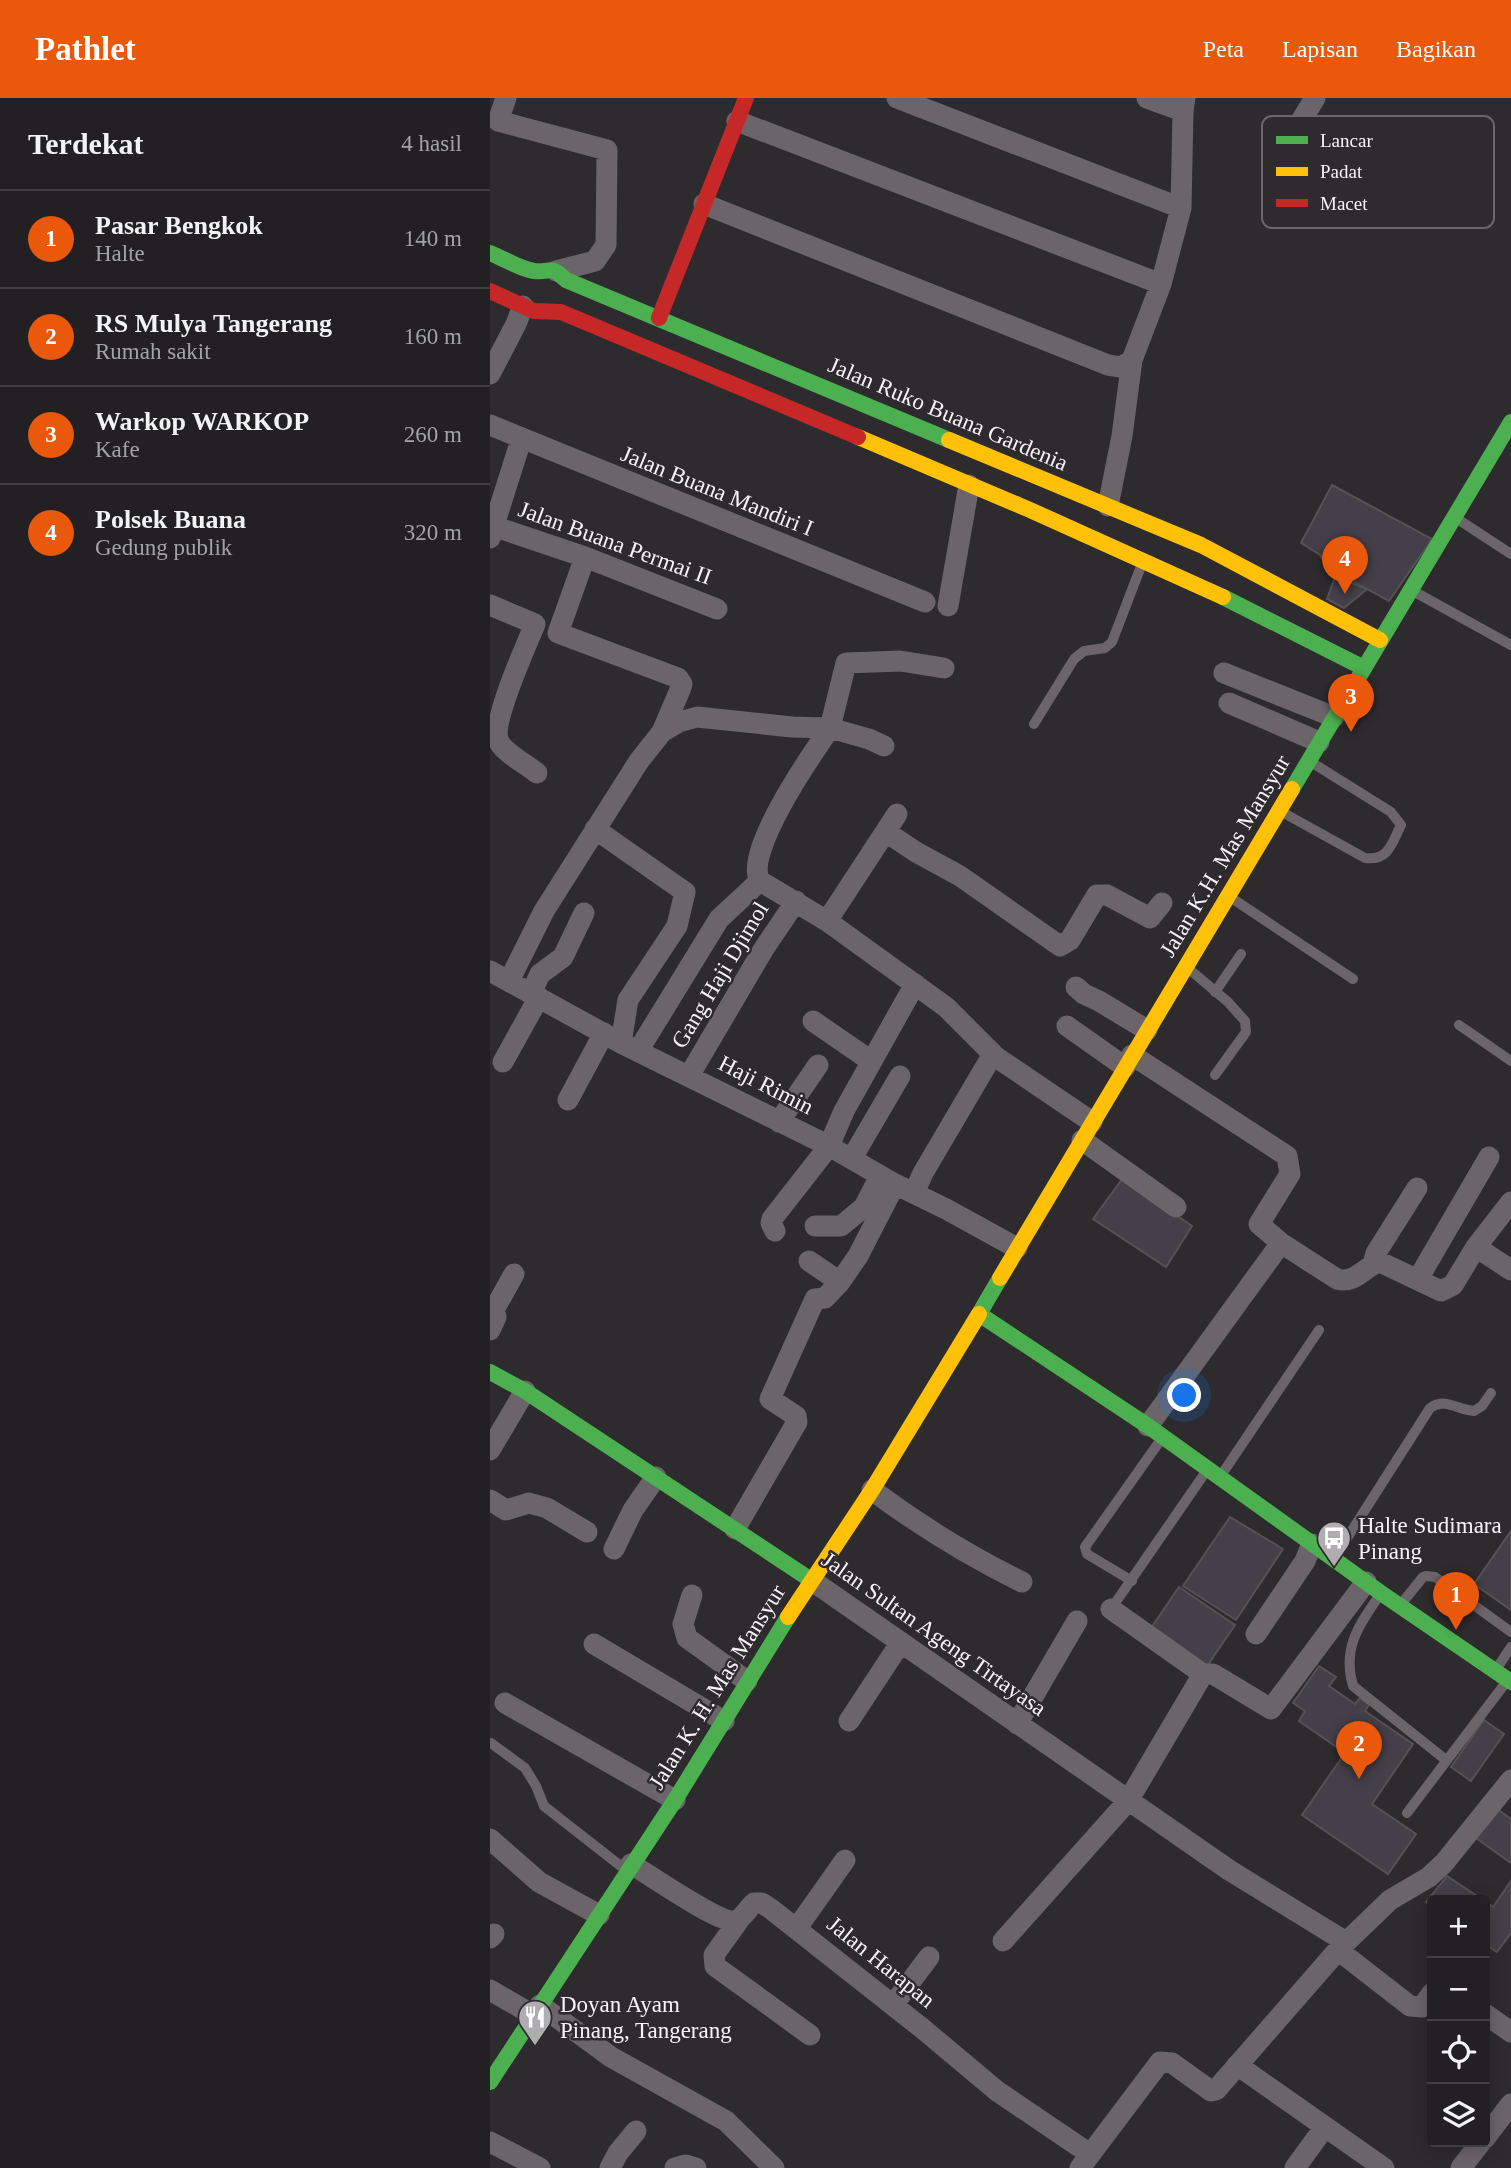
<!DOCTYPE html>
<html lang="id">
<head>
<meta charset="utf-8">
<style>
  body { margin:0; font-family:"Times New Roman",serif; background:#2a282a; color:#f1f3f6 }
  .controls { position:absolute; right:21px; bottom:21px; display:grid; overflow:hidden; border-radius:7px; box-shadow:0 4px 18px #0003 }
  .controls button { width:63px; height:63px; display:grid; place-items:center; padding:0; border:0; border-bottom:2px solid #3f3e40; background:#222022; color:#f1f3f6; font:35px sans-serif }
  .you { position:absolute; left:695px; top:1298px; width:24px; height:24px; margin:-18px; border:5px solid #fff; border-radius:50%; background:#1a73e8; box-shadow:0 0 0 10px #1a73e833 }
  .badge { display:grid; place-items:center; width:46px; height:46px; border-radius:50%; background:#ea580c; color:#fff; font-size:23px; font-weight:700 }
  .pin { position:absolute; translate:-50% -58px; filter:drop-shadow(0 2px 4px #0008) }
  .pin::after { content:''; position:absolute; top:37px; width:24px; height:21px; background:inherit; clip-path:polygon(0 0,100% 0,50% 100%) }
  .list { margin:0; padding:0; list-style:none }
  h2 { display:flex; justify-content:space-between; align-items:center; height:91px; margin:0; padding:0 28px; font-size:30px }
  h2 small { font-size:23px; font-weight:400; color:#a2a3a5 }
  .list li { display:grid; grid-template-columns:46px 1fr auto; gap:21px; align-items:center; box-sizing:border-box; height:98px; padding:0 28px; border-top:2px solid #3f3e40 }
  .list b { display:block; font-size:26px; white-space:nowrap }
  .list p { margin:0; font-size:23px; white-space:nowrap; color:#a2a3a5 }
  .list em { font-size:23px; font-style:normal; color:#a2a3a5 }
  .icon { flex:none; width:38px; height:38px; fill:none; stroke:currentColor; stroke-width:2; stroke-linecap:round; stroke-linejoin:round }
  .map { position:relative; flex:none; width:1021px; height:2070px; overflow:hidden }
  header { display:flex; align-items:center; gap:42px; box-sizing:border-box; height:98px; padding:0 35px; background:#ea580c; color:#fff }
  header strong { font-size:33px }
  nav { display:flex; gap:38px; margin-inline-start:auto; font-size:24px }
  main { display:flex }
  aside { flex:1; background:#222022 }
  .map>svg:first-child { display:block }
  .building { fill:#443f48; stroke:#545254; stroke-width:2 }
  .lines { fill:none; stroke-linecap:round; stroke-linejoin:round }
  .lane { stroke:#6b6468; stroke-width:10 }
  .street { stroke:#6b6468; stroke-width:21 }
  .fast { stroke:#4caf50; stroke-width:16 }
  .slow { stroke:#ffc107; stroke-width:16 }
  .jam { stroke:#c62828; stroke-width:16 }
  .labels { text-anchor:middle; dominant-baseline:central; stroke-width:5; stroke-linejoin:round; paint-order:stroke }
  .street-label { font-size:23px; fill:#f6f3f6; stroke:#2e2a2e }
  .poi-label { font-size:23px; fill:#f6f3f6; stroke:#2e2a2e; text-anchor:start }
  .key { fill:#2e2a2e; stroke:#6a666a; stroke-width:2 }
  .key-label { font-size:19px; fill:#f6f3f6 }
</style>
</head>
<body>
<header>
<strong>Pathlet</strong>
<nav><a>Peta</a><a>Lapisan</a><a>Bagikan</a></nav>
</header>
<main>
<aside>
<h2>Terdekat<small>4 hasil</small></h2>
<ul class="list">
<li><span class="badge">1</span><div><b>Pasar Bengkok</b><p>Halte</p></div><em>140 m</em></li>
<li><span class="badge">2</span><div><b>RS Mulya Tangerang</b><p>Rumah sakit</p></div><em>160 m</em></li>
<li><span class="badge">3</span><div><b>Warkop WARKOP</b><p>Kafe</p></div><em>260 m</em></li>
<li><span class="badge">4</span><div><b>Polsek Buana</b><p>Gedung publik</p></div><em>320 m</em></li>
</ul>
</aside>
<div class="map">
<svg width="1021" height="2070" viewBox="0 0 1021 2070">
  <rect width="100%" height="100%" fill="#2d2b2d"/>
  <!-- building -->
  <path class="building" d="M842,387l100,54 -43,62 -53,-29 -9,-6 -7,-11 -19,-12z
    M845,479l32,12 -23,19 -17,-9z
    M633,1080l69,48 -26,41 -73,-48z
    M740,1419l53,32 -47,71 -53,-34z
    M1021,1433v79l-37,-26z
    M689,1489l56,38 -30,44 -56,-38z
    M829,1568l17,11 -7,9 26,18 5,-6 9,7 -4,6 48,33 -41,60 44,30 -28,40 -86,-59 43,-62 -46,-32 6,-10 -12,-8z
    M994,1622l20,14 -33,47 -20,-14z
    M1003,1708l18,13v44l-39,-28z
    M957,1778l36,24h-51v7l-6,-5z
    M1021,1783v52l-14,19 -12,-8v-43l8,6z"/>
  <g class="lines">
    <!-- lane -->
    <path class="lane" d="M966,420l55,36
      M923,493l98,54
      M544,626l40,-65 10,-8 21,-3 7,-6 31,-81
      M792,714l83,46c24,3 27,-15 36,-33l-10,-13 -80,-50
      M740,799l123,82
      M699,871l39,33 17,19 1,11 -31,43
      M725,894l26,-38
      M969,927l52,36
      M732,1376l97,-144
      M845,1459l95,-149c16,-11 27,2 44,3l8,-5 9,-13
      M642,1483l-45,-27 -2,-7 77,-109
      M889,1498c-20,29 -37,52 -26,90l93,74
      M912,1505l21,-26 3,-1 9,1 76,55
      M621,1511l96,-139
      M1007,1570l14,-21
      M1,1645l34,25 11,18 8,20 83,65
      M917,1715l100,-132"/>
    <!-- street -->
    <path class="street" d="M16,0l-8,23 109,29 -1,95 -11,16 -39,10
      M407,0l284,110
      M657,0l36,13
      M247,23l424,163
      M811,23l14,-23
      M214,106l404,161 13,2 11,-7
      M0,276l26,-50 7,-18
      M0,327l435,177
      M618,408l14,-70 10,-76 29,-76 20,-76 2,-97 2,-13
      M0,427l95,32 132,52
      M0,440l31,-98
      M95,459l-27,76 120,45 4,6 -2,6 -18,42
      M0,507l45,19c-8,20 -45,100 -36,118 7,12 27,22 38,31
      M458,508l21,-121
      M734,575l110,44
      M739,605l90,39
      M407,716l-70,107 119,86 50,50 96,65
      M105,731l90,63 -8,34 -49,74 -7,43
      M396,734l30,20 44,24 100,70 10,-6 27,-45h10l43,23 12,-15
      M337,823l-67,-40c-17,-28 52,-127 70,-153l39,11 15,7
      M0,873l131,72 208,103 66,38 51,25 71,39
      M19,883l35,-70 95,-150 23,-29 17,-10 18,-5 95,10 38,1 16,-65 54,-2 44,7
      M586,889l8,7 15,7 48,29
      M41,895l9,-19 23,-17 21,-44
      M323,923l58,40
      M577,928l58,41
      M148,953l81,-132 41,-38
      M642,957l155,101 3,18 -31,50 22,19 56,36c19,5 26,-12 43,-17l61,29 12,-6 23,-38
      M13,964l36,-65
      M199,978l74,-126 33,-49
      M78,1002l36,-67
      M289,1024l39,-57
      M592,1042l94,67
      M362,1060l48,-82
      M424,1095l9,-20 70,-119
      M1021,1104l-35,45 35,23
      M325,1128h26l23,-19 16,-31
      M285,1133l-4,-8 1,-4 57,-73 15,-35 71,-127
      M319,1163l31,21 18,-26 37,-72
      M883,1166l3,-11 41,-65
      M928,1181l71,-122
      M0,1232l6,-13 -2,-7 20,-36
      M658,1328l133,-183
      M0,1352l35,-59
      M382,1392c47,35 97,66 150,92
      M0,1402l16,10 23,-7 18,5 40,24
      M245,1431l62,-107 -1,-6 -26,-17 45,-100 10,-1 15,-16
      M124,1451l19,-39 23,-33
      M321,1482l418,290 117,72
      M202,1497l-9,29 4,14 60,43
      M621,1511l92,65h10l58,35 95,-127
      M766,1536l49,-73 7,-17
      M104,1546l130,77
      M15,1605l170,97
      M359,1623l52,-79
      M527,1626l60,-103
      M0,1741l49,43 60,33
      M141,1766c19,11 86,58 103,57 8,-1 14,-13 20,-18h8l9,6 152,120 74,62 93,63
      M249,1822l-25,35 1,11 95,69
      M307,1830l48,-68
      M0,1840l4,-4
      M513,1843l125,-140 75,-127
      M848,1852l72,56 12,1 10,-14
      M0,1892l43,25
      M50,1907l71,52 115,64 48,47
      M403,1907l36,-48
      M995,1916l26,18
      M747,1967l147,103
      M995,2040l26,-34
      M0,2044l50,26
      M120,2070l8,-15 18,-22
      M185,2070l11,-3 10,3
      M590,2070l80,-106 12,1 39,28 5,-1 122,-140 52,-50 39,-23 15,-14 67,-83
      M805,2070l29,-40
      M971,2070l20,-26"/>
    <!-- fast -->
    <path class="fast" d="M0,155c13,5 30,16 44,18 18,2 15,-7 32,9l383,160
      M733,499l141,71
      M802,691l219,-367
      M510,1180l-21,36 169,112 233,167 130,89
      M0,1274l35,19 286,189
      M0,1984l185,-282 113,-183"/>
    <!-- slow -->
    <path class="slow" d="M368,339l172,73 193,87
      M459,342l252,105 179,95
      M510,1180l292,-489
      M298,1519l84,-127 107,-176"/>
    <!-- jam -->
    <path class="jam" d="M0,193l44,20 27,1 297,125
      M169,220l87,-220"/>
  </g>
  <!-- icons -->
  <defs>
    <g id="bus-pin" transform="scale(1.75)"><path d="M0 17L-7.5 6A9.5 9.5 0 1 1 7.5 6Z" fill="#b0adb0" stroke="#2e2a2e"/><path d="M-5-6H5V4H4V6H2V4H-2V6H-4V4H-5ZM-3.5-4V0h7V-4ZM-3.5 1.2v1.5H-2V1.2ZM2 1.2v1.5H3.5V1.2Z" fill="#fff"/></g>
    <g id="restaurant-pin" transform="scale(1.75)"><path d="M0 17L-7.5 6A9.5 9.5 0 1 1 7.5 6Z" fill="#b0adb0" stroke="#2e2a2e"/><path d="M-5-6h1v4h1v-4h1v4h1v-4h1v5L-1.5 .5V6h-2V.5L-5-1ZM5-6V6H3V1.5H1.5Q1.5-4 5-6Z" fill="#fff"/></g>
  </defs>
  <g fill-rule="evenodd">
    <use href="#bus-pin" x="844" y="1440"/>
    <use href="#restaurant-pin" x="45" y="1919"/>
  </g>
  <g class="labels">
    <!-- street labels -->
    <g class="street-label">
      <text transform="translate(458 316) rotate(23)">Jalan Ruko Buana Gardenia</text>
      <text transform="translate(227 393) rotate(22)">Jalan Buana Mandiri I</text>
      <text transform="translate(125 445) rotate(20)">Jalan Buana Permai II</text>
      <text transform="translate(735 758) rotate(-59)">Jalan K.H. Mas Mansyur</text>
      <text transform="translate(230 877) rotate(-59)">Gang Haji Djimol</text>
      <text transform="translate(276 987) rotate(27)">Haji Rimin</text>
      <text transform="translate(444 1536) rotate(35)">Jalan Sultan Ageng Tirtayasa</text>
      <text transform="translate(227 1589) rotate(-58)">Jalan K. H. Mas Mansyur</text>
      <text transform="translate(391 1864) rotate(39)">Jalan Harapan</text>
    </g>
    <!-- poi labels -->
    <g class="poi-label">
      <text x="868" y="1427">Halte Sudimara<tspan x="868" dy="26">Pinang</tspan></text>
      <text x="70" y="1906">Doyan Ayam<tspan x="70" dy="26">Pinang, Tangerang</tspan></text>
    </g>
  </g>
  <!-- legend -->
  <rect x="772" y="18" width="232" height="112" rx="10" class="key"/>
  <rect x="786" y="38" width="32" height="8" fill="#4caf50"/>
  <rect x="786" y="69" width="32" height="9" fill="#ffc107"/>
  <rect x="786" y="101" width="32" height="8" fill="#c62828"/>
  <g class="key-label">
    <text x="830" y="49">Lancar</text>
    <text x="830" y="80">Padat</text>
    <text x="830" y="112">Macet</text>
  </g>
</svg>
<div class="controls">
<button>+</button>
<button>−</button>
<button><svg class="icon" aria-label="locate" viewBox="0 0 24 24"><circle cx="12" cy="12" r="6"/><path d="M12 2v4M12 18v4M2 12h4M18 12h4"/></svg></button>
<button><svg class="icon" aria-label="layers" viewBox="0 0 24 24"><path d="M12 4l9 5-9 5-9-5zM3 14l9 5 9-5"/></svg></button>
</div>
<div class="you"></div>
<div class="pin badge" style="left:966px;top:1532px">1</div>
<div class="pin badge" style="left:869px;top:1681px">2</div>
<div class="pin badge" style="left:861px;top:634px">3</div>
<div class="pin badge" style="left:855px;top:496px">4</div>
</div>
</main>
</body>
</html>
